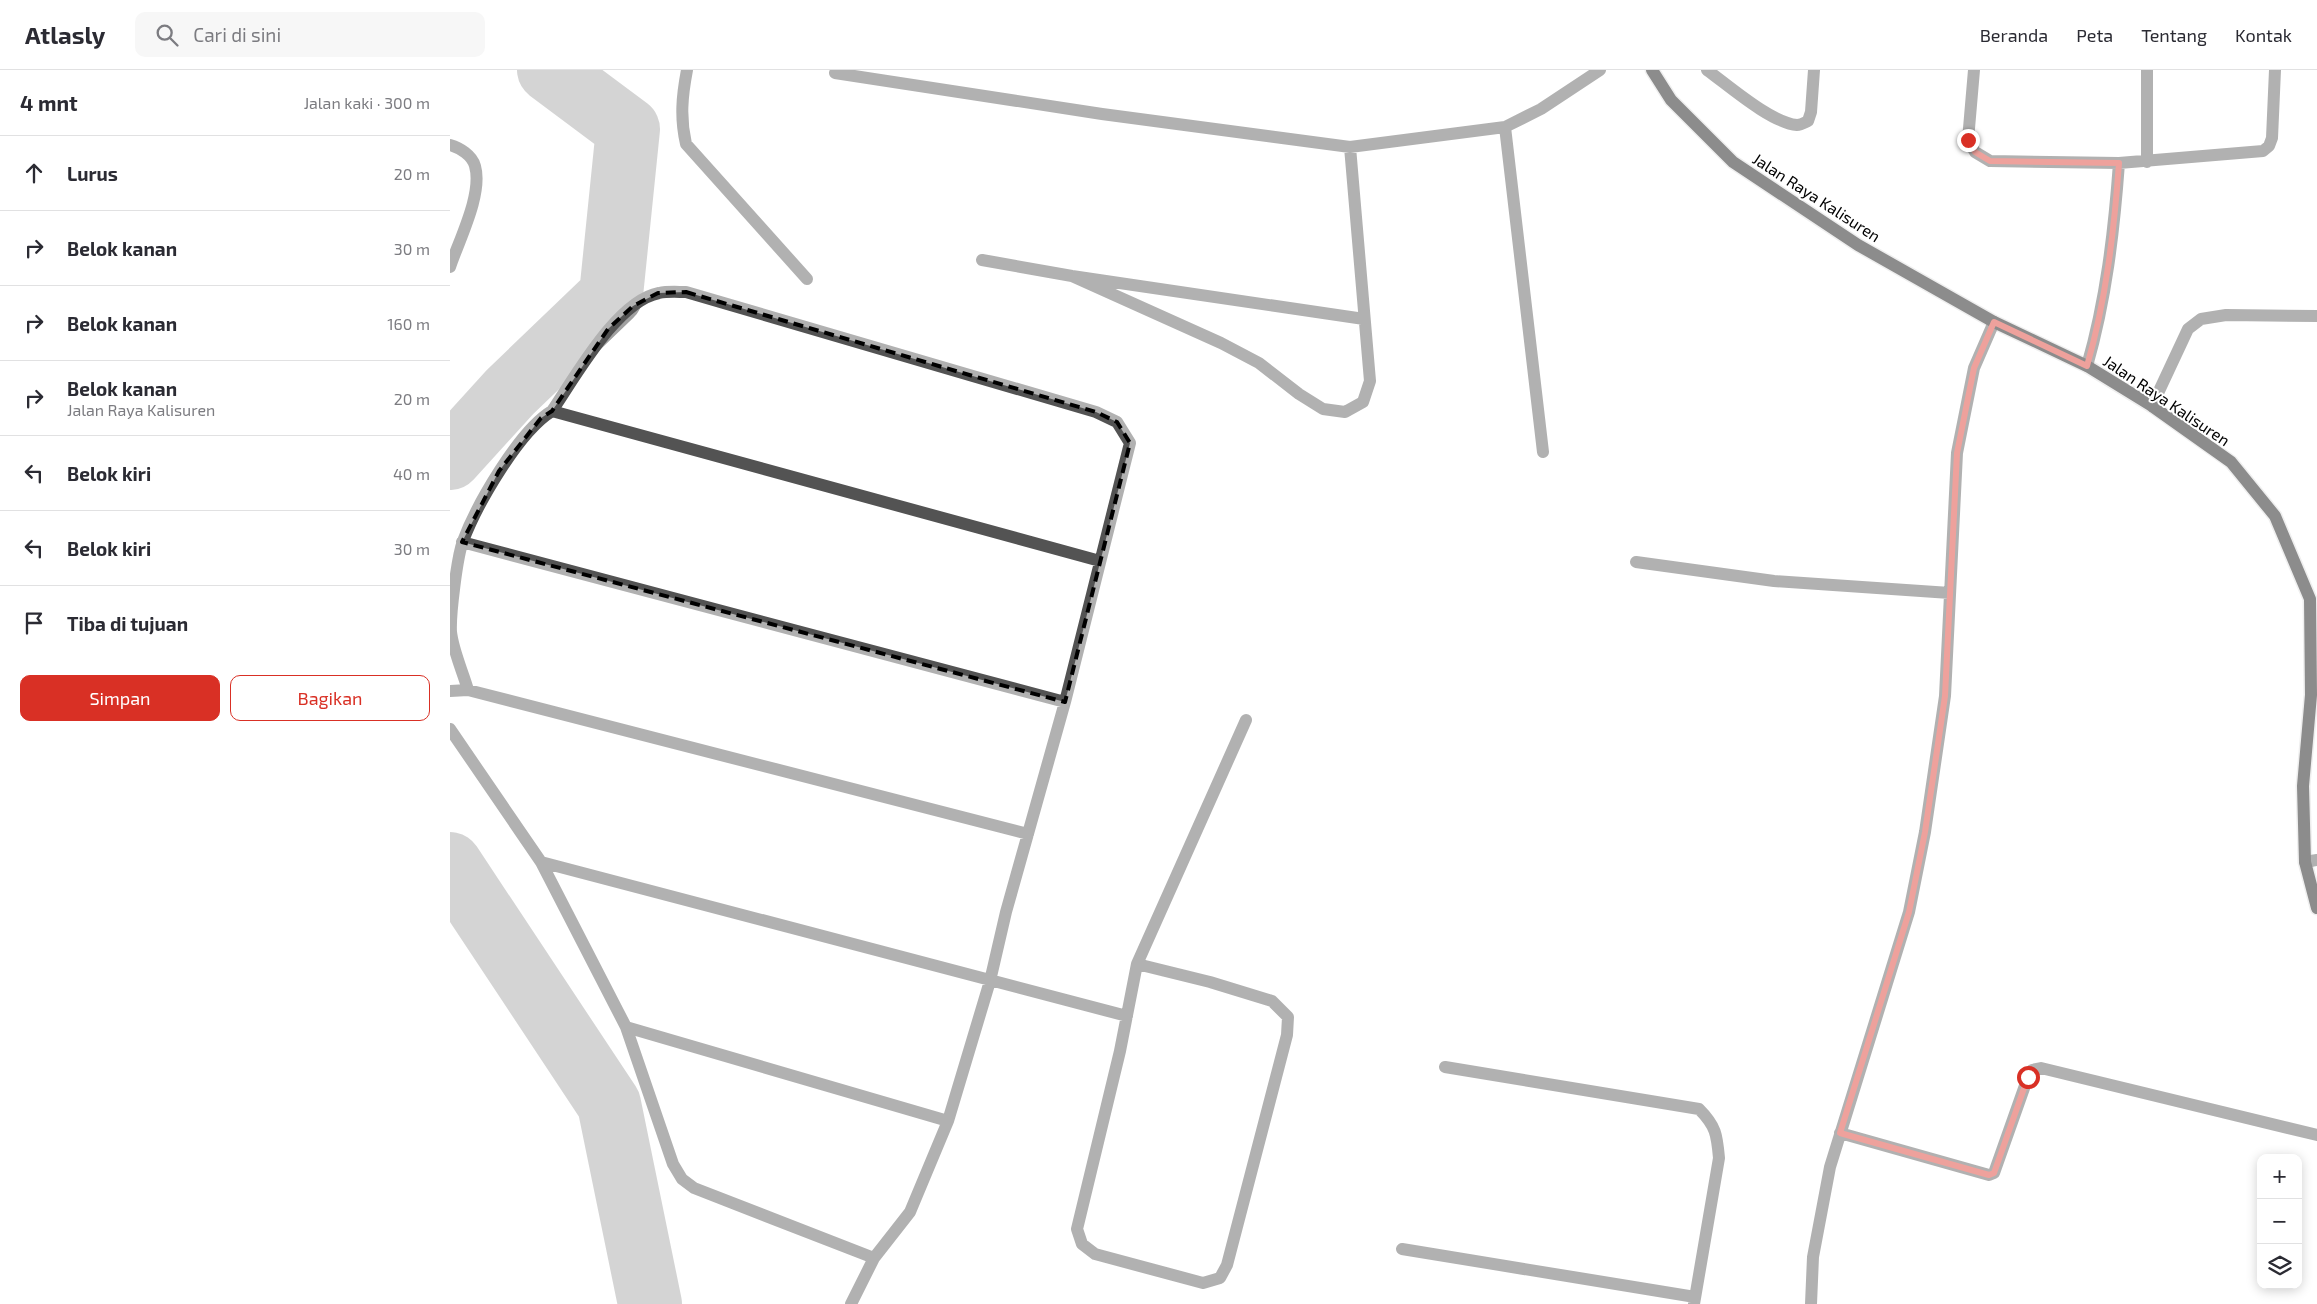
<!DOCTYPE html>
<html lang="id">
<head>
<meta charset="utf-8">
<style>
  body { margin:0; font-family:"Exo 2",sans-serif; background:#f7f7f7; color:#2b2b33 }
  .controls { position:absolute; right:15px; bottom:15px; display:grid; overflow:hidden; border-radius:10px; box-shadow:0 2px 12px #0003 }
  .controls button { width:45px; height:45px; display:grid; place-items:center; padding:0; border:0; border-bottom:1px solid #e1e1e2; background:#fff; color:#2b2b33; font:25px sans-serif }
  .stop { position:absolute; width:15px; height:15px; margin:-11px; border:4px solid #d93025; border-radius:50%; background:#fff }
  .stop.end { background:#d93025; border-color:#fff; box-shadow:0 1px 5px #0008 }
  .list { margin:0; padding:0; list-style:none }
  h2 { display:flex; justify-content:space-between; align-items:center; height:65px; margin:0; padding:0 20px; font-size:21px }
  h2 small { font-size:16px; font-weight:400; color:#7c7c81 }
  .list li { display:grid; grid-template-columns:32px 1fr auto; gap:15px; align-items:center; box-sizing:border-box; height:75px; padding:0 20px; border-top:1px solid #e1e1e2 }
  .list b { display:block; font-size:19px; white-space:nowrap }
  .list p { margin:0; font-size:16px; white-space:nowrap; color:#7c7c81 }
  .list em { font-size:16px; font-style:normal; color:#7c7c81 }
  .actions { display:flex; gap:10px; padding:15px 20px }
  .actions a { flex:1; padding:11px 0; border:1px solid #d93025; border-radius:10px; text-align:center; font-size:18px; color:#d93025 }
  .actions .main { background:#d93025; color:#fff }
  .icon { flex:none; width:28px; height:28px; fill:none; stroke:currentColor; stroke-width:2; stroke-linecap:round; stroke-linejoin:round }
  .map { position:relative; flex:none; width:1867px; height:1234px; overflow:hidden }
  header { display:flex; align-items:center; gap:30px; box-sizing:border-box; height:70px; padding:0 25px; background:#fff; border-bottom:1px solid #e1e1e2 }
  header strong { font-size:24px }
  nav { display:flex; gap:28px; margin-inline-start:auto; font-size:18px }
  .search { width:350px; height:45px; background:#f7f7f7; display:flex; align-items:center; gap:12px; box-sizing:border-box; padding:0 18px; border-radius:10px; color:#7c7c81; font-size:19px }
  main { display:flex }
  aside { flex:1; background:#fff }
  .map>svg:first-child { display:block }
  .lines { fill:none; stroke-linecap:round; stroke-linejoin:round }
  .river { stroke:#a1a1a1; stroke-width:64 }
  .major-casing { stroke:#dbdbdb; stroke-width:15 }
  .minor { stroke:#535353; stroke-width:12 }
  .major { stroke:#000; stroke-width:12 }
  .route { stroke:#d93025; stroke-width:6 }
  .marked { fill:none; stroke:#000; stroke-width:4; stroke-dasharray:10 6; stroke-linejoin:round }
  .labels { text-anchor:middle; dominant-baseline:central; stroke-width:4; stroke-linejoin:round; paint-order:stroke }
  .street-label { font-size:16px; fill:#000; stroke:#fff }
</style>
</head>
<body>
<header>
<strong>Atlasly</strong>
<div class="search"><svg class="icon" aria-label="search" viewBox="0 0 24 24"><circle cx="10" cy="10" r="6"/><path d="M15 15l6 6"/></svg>Cari di sini</div>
<nav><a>Beranda</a><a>Peta</a><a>Tentang</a><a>Kontak</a></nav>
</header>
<main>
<aside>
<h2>4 mnt<small>Jalan kaki · 300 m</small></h2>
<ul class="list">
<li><svg class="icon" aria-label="ahead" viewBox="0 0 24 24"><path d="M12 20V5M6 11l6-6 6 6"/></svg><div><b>Lurus</b></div><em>20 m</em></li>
<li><svg class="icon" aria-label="right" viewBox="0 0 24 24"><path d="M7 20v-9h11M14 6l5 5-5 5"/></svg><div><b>Belok kanan</b></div><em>30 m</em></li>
<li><svg class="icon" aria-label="right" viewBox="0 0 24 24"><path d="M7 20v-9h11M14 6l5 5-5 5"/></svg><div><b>Belok kanan</b></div><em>160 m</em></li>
<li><svg class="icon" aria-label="right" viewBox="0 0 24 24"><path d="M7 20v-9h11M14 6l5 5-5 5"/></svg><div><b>Belok kanan</b><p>Jalan Raya Kalisuren</p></div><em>20 m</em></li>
<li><svg class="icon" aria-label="left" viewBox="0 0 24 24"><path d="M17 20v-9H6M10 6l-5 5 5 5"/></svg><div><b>Belok kiri</b></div><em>40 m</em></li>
<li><svg class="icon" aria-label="left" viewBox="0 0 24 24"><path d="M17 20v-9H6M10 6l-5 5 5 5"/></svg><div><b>Belok kiri</b></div><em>30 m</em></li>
<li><svg class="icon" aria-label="arrive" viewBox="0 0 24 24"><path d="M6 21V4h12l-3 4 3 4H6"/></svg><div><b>Tiba di tujuan</b></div></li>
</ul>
<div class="actions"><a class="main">Simpan</a><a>Bagikan</a></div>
</aside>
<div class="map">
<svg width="1867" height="1234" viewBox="0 0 1867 1234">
  <rect width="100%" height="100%" fill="#fff"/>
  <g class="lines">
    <!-- river -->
    <path class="river" d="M0,388l60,-66 101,-97 17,-166 -79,-59
      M0,794l159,240 41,200"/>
    <!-- major casing -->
    <g class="major-casing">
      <path id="major" d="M1202,0l19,30 62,62 125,83 136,77 93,44 65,40 79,56 44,54 35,83 1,96 -8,91 2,76 12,46"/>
    </g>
    <!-- minor -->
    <path class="minor" d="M237,0c-5,26 -7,48 -1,74l121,135
      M1257,0c21,15 64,53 90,55 4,0 7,-2 11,-4l3,-9 3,-42
      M1524,0l-6,70 7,12 15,9 129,2 144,-12 6,-5 3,-8 3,-68
      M385,3l267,41 248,33 155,-20 36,-18 59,-39
      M1055,57l38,325
      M0,75c10,3 22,10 25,21 8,28 -16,74 -25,101
      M1697,92v-92
      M532,190l90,16 292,43
      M622,206l149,67 38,20 40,31 24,15 22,3 18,-10 7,-21 -20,-234
      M1637,296c19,-66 27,-134 32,-203
      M1702,336l36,-77 13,-10 25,-4 91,1
      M102,341c24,-35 65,-110 107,-118 9,-2 19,-1 27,-1l410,120 21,10 13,21 -65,259 -59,210 -16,69 -42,140 -38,91 -36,46 -23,46
      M12,472l603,160
      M1186,492l138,19 176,12
      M18,620c-5,-18 -15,-39 -17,-58 -1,-17 6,-75 12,-91 14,-37 56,-110 89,-130l548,150
      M0,621l18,-1 560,144
      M0,659l91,133 85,165 47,137 9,15 12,9 180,70
      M91,792l586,154
      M1855,792l12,-2
      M687,894l73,18 62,19 16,16 -1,18 -60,230 -7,13 -17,5 -108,-29 -13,-10 -5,-15 43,-178 17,-87 109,-244
      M176,957l322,94
      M995,997l254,42c17,17 18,26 20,49l-25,146
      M1390,1063l149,42 5,-2 34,-96 4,-7 9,-2 276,67
      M952,1179l293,48
      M1361,1234l2,-47 17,-90 79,-255 16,-80 20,-136 12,-243 17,-85 20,-46"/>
    <!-- major -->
    <use href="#major" class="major"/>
  </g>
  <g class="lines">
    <!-- route -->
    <path class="route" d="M1518,70l7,12 15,9 129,2c-5,69 -13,137 -32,203l-93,-44 -20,46 -17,85 -12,243 -20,136 -16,80 -69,221 149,42 5,-2 34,-96"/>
  </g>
  <!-- marked area -->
  <path d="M0 0H1867V1234H0ZM236,222l410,120 21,10 13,21 -65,259 -603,-160 37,-71 42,-53 11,-7 56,-82 25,-23 25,-13z" fill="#fff" fill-opacity=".55" fill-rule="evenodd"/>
  <path class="marked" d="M236,222l410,120 21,10 13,21 -65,259 -603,-160 37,-71 42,-53 11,-7 56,-82 25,-23 25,-13z"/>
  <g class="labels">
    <!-- street labels -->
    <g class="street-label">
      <text transform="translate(1367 127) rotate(33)">Jalan Raya Kalisuren</text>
      <text transform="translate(1717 330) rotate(34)">Jalan Raya Kalisuren</text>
    </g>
  </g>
</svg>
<div class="controls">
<button>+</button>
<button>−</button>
<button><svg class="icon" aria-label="layers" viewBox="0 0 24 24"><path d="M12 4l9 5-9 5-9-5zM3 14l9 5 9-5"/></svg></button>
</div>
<div class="stop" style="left:1578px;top:1007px"></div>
<div class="stop end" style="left:1518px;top:70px"></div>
</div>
</main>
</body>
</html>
